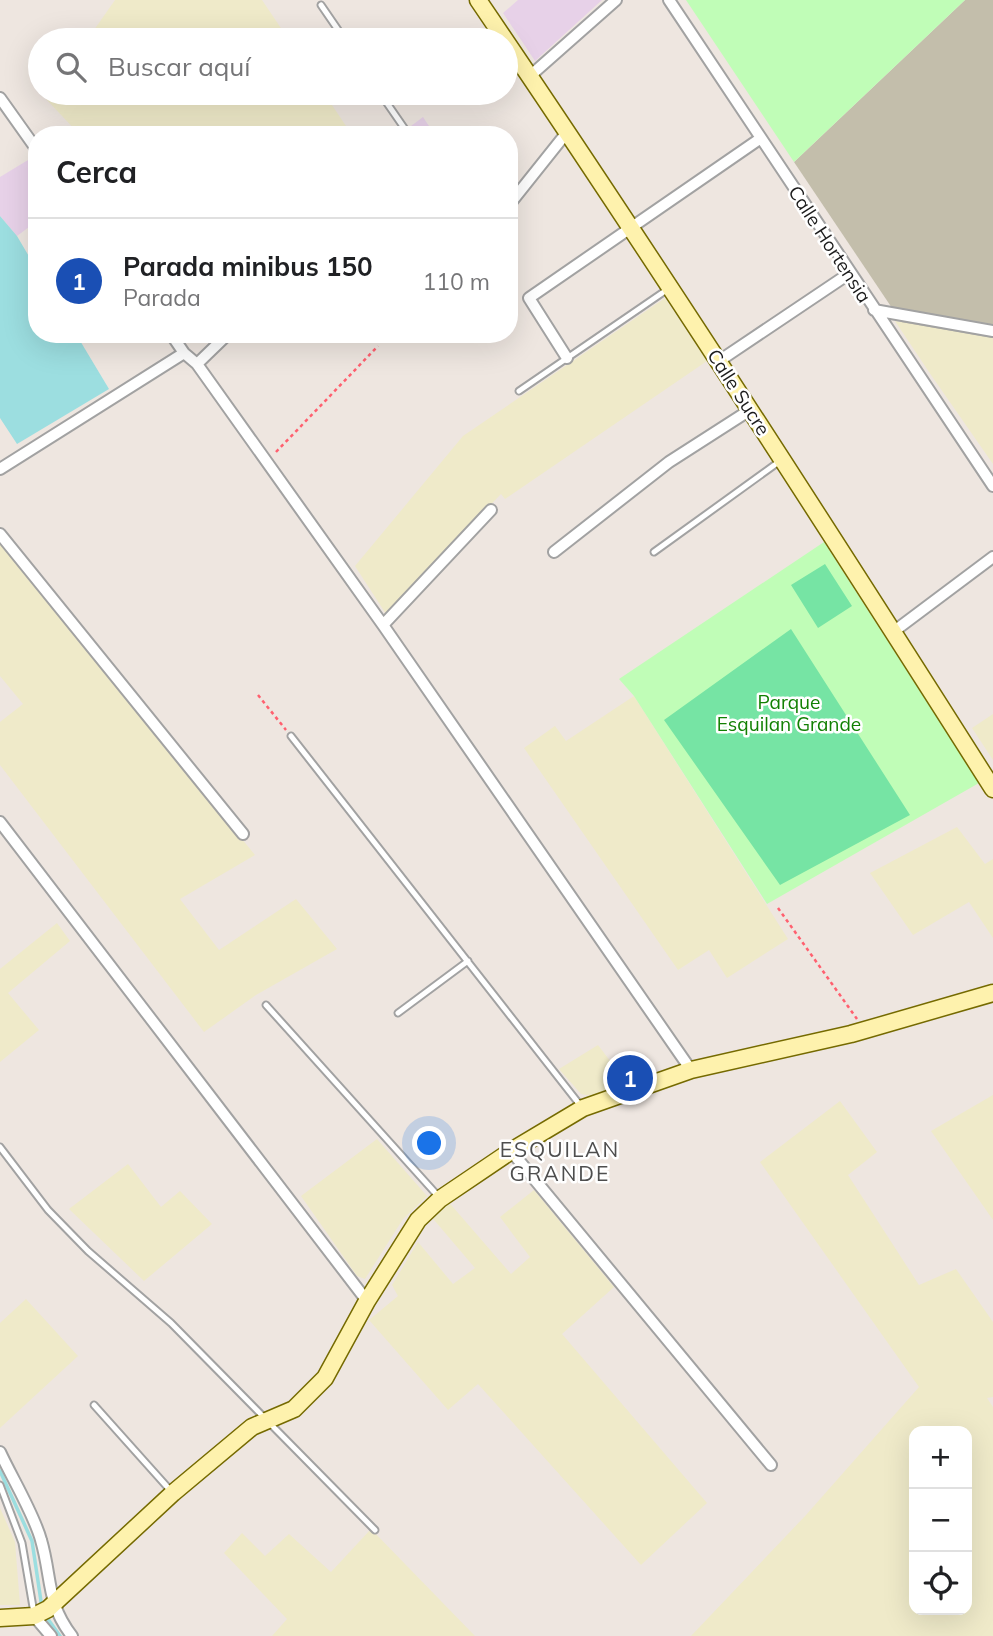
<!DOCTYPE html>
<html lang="es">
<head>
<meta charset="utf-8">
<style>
  body { margin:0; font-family:Mulish,sans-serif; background:#f2f2f2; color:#202124 }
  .controls { position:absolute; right:21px; bottom:21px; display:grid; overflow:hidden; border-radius:14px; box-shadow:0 7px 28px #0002 }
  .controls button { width:63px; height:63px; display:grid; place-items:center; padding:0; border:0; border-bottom:2px solid #e0e0e0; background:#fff; color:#202124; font:35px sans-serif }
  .you { position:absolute; left:430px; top:1144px; width:24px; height:24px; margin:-18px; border:5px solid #fff; border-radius:50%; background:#1a73e8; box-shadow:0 0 0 10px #1a73e833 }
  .badge { display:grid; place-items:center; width:46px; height:46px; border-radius:50%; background:#c70028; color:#fff; font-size:23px; font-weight:700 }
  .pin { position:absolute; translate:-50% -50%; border:4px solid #fff; box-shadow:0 2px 7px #0006 }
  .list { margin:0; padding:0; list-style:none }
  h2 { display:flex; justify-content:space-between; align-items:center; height:91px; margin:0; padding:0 28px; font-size:30px }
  h2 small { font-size:23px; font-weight:400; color:#757577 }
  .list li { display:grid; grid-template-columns:46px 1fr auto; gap:21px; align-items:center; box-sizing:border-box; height:126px; padding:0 28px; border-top:2px solid #e0e0e0 }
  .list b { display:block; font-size:26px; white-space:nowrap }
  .list p { margin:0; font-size:23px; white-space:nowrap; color:#757577 }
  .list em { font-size:23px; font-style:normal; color:#757577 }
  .icon { flex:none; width:38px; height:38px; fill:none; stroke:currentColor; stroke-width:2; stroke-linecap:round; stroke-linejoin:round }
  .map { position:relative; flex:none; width:993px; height:1636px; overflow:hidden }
  .search { position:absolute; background:#fff; box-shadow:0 7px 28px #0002; left:28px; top:28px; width:490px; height:77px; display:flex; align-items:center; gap:18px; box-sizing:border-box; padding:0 24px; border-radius:38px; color:#757577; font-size:26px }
  .panel { position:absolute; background:#fff; box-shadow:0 7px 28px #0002; left:28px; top:126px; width:490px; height:217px; border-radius:28px }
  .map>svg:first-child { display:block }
  .industrial { fill:#e7d1e8 }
  .construction { fill:#c3beab }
  .farmland { fill:#efeac9; fill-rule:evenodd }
  .park { fill:#c0fdb7 }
  .pitch { fill:#76e4a4 }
  .water { fill:#9cdee0 }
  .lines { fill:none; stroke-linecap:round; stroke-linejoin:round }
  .stream { stroke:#9cdee0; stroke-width:3.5 }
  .lane-casing { stroke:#a2a2a2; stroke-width:9 }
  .street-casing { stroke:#a2a2a2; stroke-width:14 }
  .secondary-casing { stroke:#756a00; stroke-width:19 }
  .path { stroke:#ff606f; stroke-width:2.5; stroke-dasharray:3.5 3.5; stroke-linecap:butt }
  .lane { stroke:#fff; stroke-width:5 }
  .street { stroke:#fff; stroke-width:10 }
  .secondary { stroke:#fef2ad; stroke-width:16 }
  .labels { text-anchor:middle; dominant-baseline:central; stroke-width:5; stroke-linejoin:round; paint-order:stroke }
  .street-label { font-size:19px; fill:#1b1b1b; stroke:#fff }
  .park-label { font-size:19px; fill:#118003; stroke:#fff }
  .neighbourhood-label { font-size:21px; letter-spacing:2px; fill:#4e4e4e; stroke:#fff }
</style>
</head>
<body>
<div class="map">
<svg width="993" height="1636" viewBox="0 0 993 1636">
  <rect width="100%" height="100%" fill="#eee6e0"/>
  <!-- industrial -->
  <path class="industrial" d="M518,0h84l-67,61 -32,-48z
    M423,117l12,18h-18l-6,-9z
    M33,157l4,6v58l-20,15 -17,-20v-39z"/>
  <!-- construction -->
  <path class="construction" d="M965,0h28v384l-46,6 -153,-228z"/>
  <!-- farmland -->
  <path class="farmland" d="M115,0h147l27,40h-202z
    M51,93h175l6,8 12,-8h80l28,42h-272l-34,-36z
    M665,298l42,63 -202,138 -4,-5 -115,120 -31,-48 108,-130z
    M895,321l98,17v126l-62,-89z
    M0,543l255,312 -75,44 39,51 77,-51 41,50 -81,46 -52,37 -204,-267v-43l23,-18 -23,-28z
    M634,696l154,243 -61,39 -18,-28 -31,20 -154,-222 31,-22 11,15z
    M993,714v46l-21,-32z
    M957,827l28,37 8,-5v79l-24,-36 -56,33 -43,-62z
    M57,923l13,18 -62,52 31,37 -39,32v-93z
    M598,1045l28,37 -35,14 -10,-2 -22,-25z
    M993,1095v125l-62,-89z
    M840,1101l37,51 -29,23 71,110 37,-16 37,53v75l-6,1 6,9v229h-302l115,-121 113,-128 -159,-225zM914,1431h53v179h-53z
    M377,1139l50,57 -24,23 -38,60 -8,-3 -56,-80z
    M128,1164l33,43 19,-16 32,33 -68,57 -75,-72z
    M534,1190l80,97 -52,47 145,169 -66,62 -163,-181 -30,26 -79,-90 29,-24 -6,-11 26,-43 35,42 22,-16 -46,-54 17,-15 65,75 19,-17 -30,-40z
    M26,1299l52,57 -78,72v-105z
    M0,1508l15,34 5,63h-20z
    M371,1529l104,107h-203l15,-17 -63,-66 18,-20 23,23 24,-22 42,38z"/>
  <!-- park -->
  <path class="park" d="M686,0h279l-171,162z
    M824,542l155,241 -212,121 -133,-208 -15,-17z"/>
  <!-- pitch -->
  <path class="pitch" d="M825,564l27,42 -34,22 -27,-43z
    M791,629l119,186 -130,70 -116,-165z"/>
  <!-- water -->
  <path class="water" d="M0,216l17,20 20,34v64h39l33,55 -92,55 -17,-26z"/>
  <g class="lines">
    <!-- stream -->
    <path class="stream" d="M0,1471l32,70 10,67
      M45,1615l15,21"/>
    <!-- lane casing -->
    <g class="lane-casing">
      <path id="lane" d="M321,5l24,35
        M380,93l29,42
        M519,391l149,-102
        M654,552l126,-91
        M291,736l289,369
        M266,1005l172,191
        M398,1013l70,-52
        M0,1147l48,63 40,41 83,72 204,207
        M94,1405l76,85
        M0,1485l22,58 12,70"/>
    </g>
    <!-- street casing -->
    <g class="street-casing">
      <path id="street" d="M669,0l324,486
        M530,76l86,-76
        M0,98l37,52
        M509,205l59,-74
        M874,310l119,21
        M171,334l13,19 13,11 186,261 308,445
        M567,358l-38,-60 232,-160
        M719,361l131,-88
        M197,364l31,-30
        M0,469l184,-116
        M0,534l243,300
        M554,552l115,-90 81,-52
        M383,625l108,-115
        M893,632l100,-75
        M0,822l367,479
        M511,1151l260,314
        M0,1452c12,26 34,62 41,88 11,37 5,63 31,96
        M34,1616l17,20"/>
    </g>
    <!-- secondary casing -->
    <g class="secondary-casing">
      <path id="secondary" d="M478,0c177,260 347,524 515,789
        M0,1618l34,-2 14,-7 125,-116 79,-66 42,-18 31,-31 42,-77 51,-81 22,-21 71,-48 72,-43 108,-38 160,-36 142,-41"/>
    </g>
    <!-- path -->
    <path class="path" d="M276,452l102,-106
      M258,695l28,35
      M778,908l79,111"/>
    <!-- lane -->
    <use href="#lane" class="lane"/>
    <!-- street -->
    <use href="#street" class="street"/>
    <!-- secondary -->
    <use href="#secondary" class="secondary"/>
  </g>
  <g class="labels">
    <!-- street labels -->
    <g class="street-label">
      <text transform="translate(830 244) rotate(57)">Calle Hortensia</text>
      <text transform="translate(739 392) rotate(57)">Calle Sucre</text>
    </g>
    <!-- park labels -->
    <g class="park-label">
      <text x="789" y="702">Parque<tspan x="789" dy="22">Esquilan Grande</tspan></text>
    </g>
    <!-- neighbourhood labels -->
    <g class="neighbourhood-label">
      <text x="560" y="1149">ESQUILAN<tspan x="560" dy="24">GRANDE</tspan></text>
    </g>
  </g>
</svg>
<div class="controls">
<button>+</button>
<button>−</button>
<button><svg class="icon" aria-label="locate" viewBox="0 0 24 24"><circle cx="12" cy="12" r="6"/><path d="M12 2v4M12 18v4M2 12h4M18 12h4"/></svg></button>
</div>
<div class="you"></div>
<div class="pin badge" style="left:630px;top:1078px;background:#1a4fb4">1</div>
<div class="search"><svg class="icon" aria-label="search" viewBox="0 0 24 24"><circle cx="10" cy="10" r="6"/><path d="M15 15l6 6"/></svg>Buscar aquí</div>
<section class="panel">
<h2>Cerca<small></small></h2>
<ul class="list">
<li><span class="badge" style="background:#1a4fb4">1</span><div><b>Parada minibus 150</b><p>Parada</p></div><em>110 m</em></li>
</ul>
</section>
</div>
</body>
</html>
